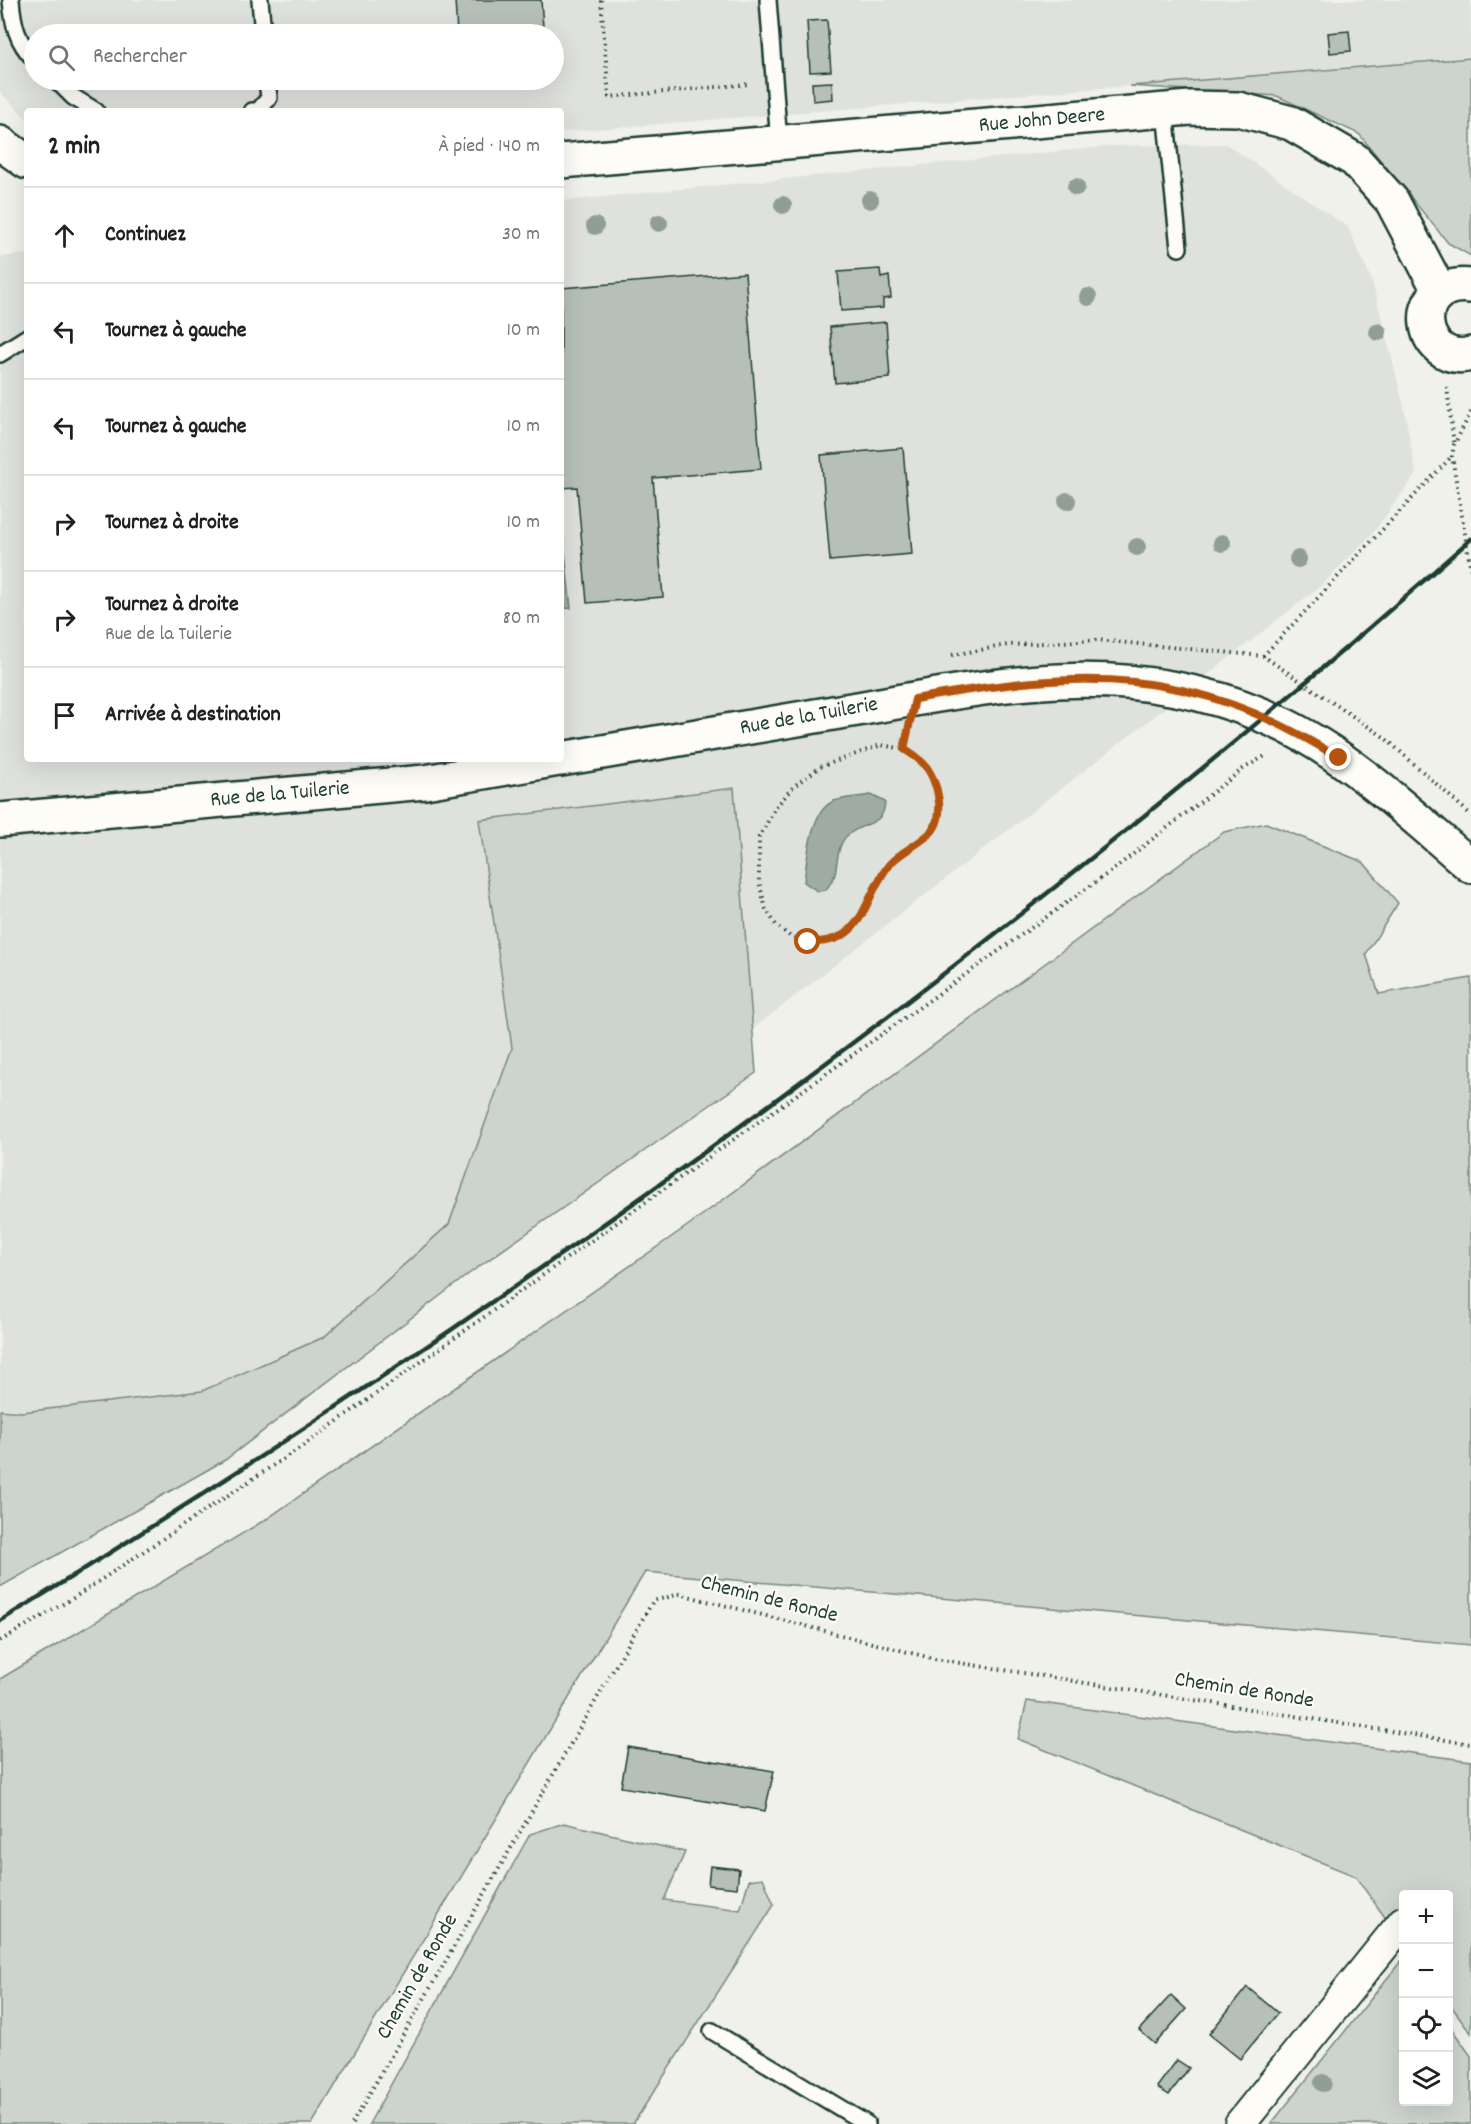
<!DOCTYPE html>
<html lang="fr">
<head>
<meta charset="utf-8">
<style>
  body { margin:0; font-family:Dekko,sans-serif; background:#f2f2f2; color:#202124 }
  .controls { position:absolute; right:18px; bottom:18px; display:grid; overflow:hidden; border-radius:6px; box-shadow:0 6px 24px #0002 }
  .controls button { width:54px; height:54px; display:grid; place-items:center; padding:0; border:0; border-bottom:2px solid #e0e0e0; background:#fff; color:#202124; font:30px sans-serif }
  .stop { position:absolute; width:18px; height:18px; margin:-14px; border:4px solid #b45309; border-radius:50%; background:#fff }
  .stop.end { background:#b45309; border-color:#fff; box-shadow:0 2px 6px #0008 }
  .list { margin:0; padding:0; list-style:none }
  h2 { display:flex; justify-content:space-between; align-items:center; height:78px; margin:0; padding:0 24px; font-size:26px }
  h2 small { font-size:20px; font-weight:400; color:#757577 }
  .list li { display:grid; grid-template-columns:39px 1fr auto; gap:18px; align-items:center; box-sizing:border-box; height:96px; padding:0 24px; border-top:2px solid #e0e0e0 }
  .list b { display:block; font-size:22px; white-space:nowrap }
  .list p { margin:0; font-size:20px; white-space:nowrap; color:#757577 }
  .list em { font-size:20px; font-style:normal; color:#757577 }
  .icon { flex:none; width:33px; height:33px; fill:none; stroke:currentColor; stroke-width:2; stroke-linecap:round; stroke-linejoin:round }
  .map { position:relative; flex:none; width:1471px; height:2124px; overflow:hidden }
  .search { position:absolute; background:#fff; box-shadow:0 6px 24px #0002; left:24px; top:24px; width:540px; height:66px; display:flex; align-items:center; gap:15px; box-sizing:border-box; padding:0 21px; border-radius:33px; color:#757577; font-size:22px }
  .panel { position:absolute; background:#fff; box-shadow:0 6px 24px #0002; left:24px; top:108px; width:540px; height:654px; border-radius:6px }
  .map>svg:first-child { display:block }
  .built { fill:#dfe2dc; fill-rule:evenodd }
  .green { fill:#cdd3cd; stroke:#768880; stroke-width:1.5 }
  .water { fill:#9faca4; stroke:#6c8077; stroke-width:1.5 }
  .building { fill:#b6bfb8; stroke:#1f3d34; stroke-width:1.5 }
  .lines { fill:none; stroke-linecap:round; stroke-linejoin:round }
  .service-casing { stroke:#1f3d34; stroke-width:20 }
  .minor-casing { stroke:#1f3d34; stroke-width:34 }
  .tertiary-casing { stroke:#1f3d34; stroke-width:38 }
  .path { stroke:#1f3d34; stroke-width:4; stroke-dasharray:1.5 4.5; stroke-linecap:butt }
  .service { stroke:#fdfcf7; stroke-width:15 }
  .minor { stroke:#fdfcf7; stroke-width:30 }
  .tertiary { stroke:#fdfcf7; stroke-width:33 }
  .rail { stroke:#1f3d34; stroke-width:4.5 }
  .tree { fill:#909e97 }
  .route { stroke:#b45309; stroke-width:8 }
  .labels { text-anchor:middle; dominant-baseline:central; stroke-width:4.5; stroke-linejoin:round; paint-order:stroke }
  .street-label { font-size:22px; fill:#1f3d34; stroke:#fdfcf7 }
</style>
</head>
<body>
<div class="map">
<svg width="1471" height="2124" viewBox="0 0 1471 2124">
  <rect width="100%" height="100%" fill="#f0f1eb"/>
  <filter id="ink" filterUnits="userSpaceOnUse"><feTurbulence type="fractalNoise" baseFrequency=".0167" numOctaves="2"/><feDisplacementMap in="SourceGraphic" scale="12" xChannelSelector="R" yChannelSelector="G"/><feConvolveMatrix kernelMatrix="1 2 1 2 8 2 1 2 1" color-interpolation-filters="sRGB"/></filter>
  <g filter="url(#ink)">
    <!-- built -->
    <path class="built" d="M0,0h1471v58l-910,74v-21h-534v8l-27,-27zM34,34h520v46h-520z
      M1226,144l122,83 24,54 31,121 13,72 -43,59 -50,51 -67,53 -991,772 -265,4v-1156l27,-3v505h534v-558l551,-55z"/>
    <!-- green -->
    <path class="green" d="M1471,58v198l-23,-13 -89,-109 -82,-38 -147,-10z
      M734,788l22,285 -282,197 -249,190 -225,127v-177l22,2 180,-21 122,-54 125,-113 63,-176 -33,-228z
      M1266,823l97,39 35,41 -32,51 13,40 92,-16v667l-826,-73 -333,552h-312v-445l268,-161 422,-294 534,-392z
      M1027,1701l444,60v272l-22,-30 -1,-109h-44l-1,48 -48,-66 -337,-137z
      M564,1823l121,29 -21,48 76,10 9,-30 14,-2 11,27 -141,219h-264l161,-290z
      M1401,1961l3,4v137h44l1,-77 22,31v68h-200z"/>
    <!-- water -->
    <path class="water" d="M561,515l10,93 -10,1z
      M871,795l14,7c-1,24 -21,20 -36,32 -12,9 -11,26 -14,40 -2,6 -6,11 -9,16l-9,1 -13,-9c3,-22 6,-72 30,-81 11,-4 26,-4 37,-6z"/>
    <!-- building -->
    <path class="building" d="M455,0h86l2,27 -23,2 1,5h-64z
      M827,20l4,51 -21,1 -3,-51z
      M1349,31l2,20 -21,2 -2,-20z
      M832,82l1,17 -20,2 -1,-18z
      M880,269l1,9 8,-2 2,22 -8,1v9l-42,3 -3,-39z
      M745,273l16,196 -108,9 10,119 -76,6 -10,-116 -16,1v-200z
      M886,322l4,56 -55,5 -5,-56z
      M903,448l9,106 -82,7 -9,-106z
      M628,1747l146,24 -9,40 -144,-24z
      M710,1866l29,3 -2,19 -29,-3z
      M1247,1987l31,26 -38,46 -31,-25z
      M1171,1995l15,14 -31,35 -16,-14z
      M1177,2060l12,8 -20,27 -12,-8z"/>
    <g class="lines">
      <!-- service casing -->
      <g class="service-casing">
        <path id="service" d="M11,0c2,24 6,42 23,59
          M260,0l3,34
          M768,0l11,143
          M56,80l17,17 23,14
          M252,111h6l11,-13 -2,-18
          M1165,111l14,137
          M0,354l27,-17
          M712,2031l155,93"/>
      </g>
      <!-- minor casing -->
      <g class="minor-casing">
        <path id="minor" d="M1240,2124l163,-202"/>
      </g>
      <!-- tertiary casing -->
      <g class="tertiary-casing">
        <path id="tertiary" d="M0,143l27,19
          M561,161l629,-53 48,1 53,14 64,37 37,41 48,91
          M1471,286c-66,-7 -52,82 0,68
          M561,759c95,-16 189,-32 284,-48 147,-25 273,-56 417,4 80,33 144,96 209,151
          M0,820l425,-38 134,-23"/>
      </g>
      <!-- path -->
      <path class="path" d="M601,0l8,97 141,-13
        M1447,387l7,58
        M1471,412l-17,33 -2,11 19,115
        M952,655l56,-10 89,-5 166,16 121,81 87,78
        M1263,656l189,-200
        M904,749l20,15 14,26 1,22 -8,21 -41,29 -10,14 -22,47 -18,15 -18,5 -30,-5 -16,-13 -10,-16 -7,-27v-45l17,-30 18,-21 26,-19 61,-22 23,4 3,-14
        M0,1641l75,-44 229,-152 810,-576 129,-100 22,-13
        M352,2124l301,-523 27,-7 255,65 536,85"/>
      <!-- service -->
      <use href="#service" class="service"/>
      <!-- minor -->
      <use href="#minor" class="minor"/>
      <!-- tertiary -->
      <use href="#tertiary" class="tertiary"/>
      <!-- rail -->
      <path class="rail" d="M0,1621c519,-318 1015,-678 1471,-1082"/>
    </g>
    <!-- trees -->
    <g class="tree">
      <circle cx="1076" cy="187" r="9"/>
      <circle cx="870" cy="200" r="9"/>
      <circle cx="783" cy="205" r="9"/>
      <circle cx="659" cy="223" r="9"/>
      <circle cx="595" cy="226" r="9"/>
      <circle cx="1088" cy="297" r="9"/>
      <circle cx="1378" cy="332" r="9"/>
      <circle cx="1067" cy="501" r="9"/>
      <circle cx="1222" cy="543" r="9"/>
      <circle cx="1137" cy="547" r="9"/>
      <circle cx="1298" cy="559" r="9"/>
      <circle cx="1323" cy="2083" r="9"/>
    </g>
  </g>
  <g class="lines" filter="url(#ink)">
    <!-- route -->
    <path class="route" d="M808,942c57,2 53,-39 80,-76 10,-13 28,-20 40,-31 20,-17 10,-56 -5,-72 -5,-5 -13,-10 -19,-14l11,-50c167,-30 275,-35 424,59"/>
  </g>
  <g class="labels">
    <!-- street labels -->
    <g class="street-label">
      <text transform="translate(1042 121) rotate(-5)">Rue John Deere</text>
      <text transform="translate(809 717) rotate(-10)">Rue de la Tuilerie</text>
      <text transform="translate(280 795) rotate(-5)">Rue de la Tuilerie</text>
      <text transform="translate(769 1600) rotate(14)">Chemin de Ronde</text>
      <text transform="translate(1244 1691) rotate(9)">Chemin de Ronde</text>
      <text transform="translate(418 1977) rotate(-60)">Chemin de Ronde</text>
    </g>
  </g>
</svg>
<div class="controls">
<button>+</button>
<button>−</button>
<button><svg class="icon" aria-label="locate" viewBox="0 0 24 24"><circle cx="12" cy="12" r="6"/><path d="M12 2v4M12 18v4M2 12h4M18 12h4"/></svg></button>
<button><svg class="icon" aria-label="layers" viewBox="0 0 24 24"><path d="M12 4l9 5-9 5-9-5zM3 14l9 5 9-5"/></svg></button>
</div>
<div class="stop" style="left:808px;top:942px"></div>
<div class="stop end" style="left:1339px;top:758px"></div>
<div class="search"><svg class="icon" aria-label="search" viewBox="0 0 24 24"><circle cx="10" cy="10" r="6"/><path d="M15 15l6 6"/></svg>Rechercher</div>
<section class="panel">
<h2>2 min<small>À pied · 140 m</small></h2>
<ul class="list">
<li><svg class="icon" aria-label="ahead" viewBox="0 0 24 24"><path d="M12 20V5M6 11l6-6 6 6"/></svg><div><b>Continuez</b></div><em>30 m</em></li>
<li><svg class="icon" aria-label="left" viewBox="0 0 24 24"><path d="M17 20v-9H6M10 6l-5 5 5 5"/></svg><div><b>Tournez à gauche</b></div><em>10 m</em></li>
<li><svg class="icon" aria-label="left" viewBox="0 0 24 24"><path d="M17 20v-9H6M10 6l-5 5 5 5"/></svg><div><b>Tournez à gauche</b></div><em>10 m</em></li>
<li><svg class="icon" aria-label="right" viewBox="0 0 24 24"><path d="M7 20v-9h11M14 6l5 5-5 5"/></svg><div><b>Tournez à droite</b></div><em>10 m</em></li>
<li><svg class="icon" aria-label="right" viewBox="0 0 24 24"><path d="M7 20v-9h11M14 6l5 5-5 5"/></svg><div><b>Tournez à droite</b><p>Rue de la Tuilerie</p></div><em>80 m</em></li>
<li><svg class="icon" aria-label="arrive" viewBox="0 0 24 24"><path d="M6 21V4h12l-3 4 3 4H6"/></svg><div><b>Arrivée à destination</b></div></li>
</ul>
</section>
</div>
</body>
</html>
